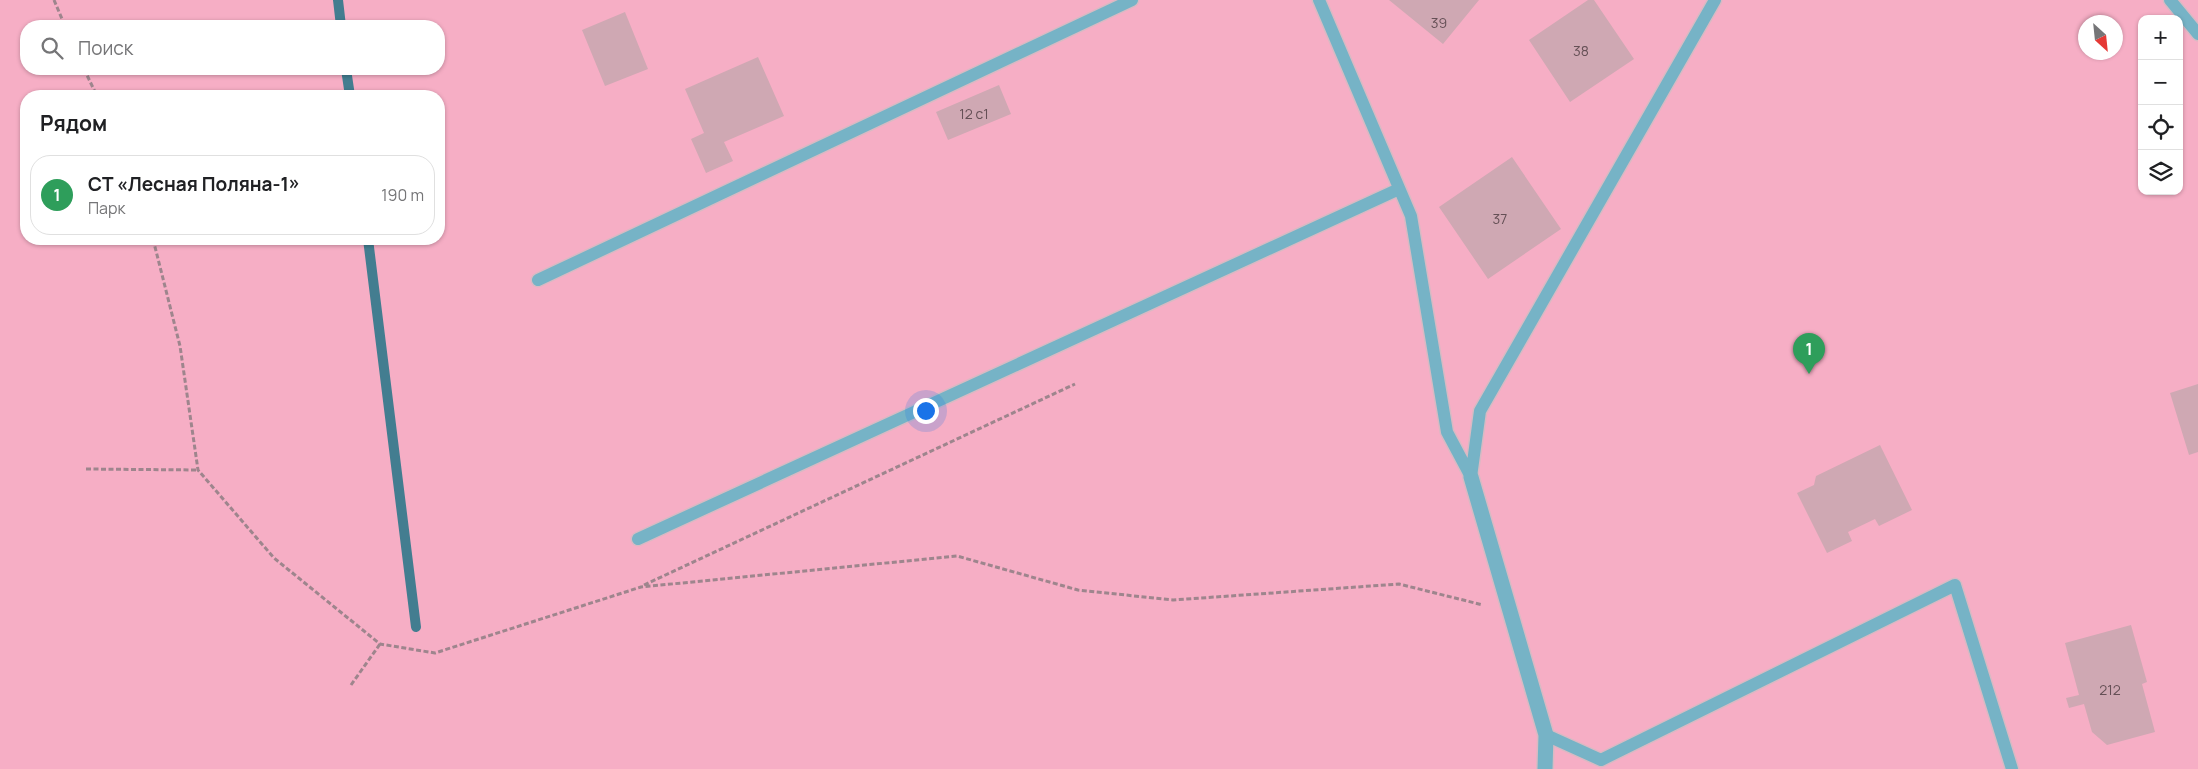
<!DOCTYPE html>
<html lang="ru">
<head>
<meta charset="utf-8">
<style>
  body { margin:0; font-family:Manrope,sans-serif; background:#f2f2f2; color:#202124 }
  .controls { position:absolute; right:15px; top:15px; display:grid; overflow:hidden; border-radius:10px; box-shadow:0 1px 4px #0004 }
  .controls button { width:45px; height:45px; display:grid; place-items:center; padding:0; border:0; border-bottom:1px solid #e0e0e0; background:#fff; color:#202124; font:25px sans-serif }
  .compass { position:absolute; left:2078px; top:15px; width:45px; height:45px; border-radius:50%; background:#fff; box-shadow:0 1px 4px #0004; rotate:153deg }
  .you { position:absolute; left:925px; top:410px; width:18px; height:18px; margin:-12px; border:4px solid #fff; border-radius:50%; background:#1a73e8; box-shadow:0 0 0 8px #1a73e833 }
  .badge { display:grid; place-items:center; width:32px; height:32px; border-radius:50%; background:#b45309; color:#fff; font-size:16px; font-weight:700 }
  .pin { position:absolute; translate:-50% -41px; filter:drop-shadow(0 1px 2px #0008) }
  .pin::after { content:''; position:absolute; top:26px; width:18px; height:15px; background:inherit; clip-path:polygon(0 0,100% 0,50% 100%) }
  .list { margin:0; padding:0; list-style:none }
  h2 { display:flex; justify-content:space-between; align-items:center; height:65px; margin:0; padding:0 20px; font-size:21px }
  h2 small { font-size:16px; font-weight:400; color:#757577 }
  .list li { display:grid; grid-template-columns:32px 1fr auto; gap:15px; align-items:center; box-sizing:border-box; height:80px; margin:0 10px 10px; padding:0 10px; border:1px solid #e0e0e0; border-radius:20px }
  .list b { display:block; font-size:19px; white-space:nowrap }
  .list p { margin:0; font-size:16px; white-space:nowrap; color:#757577 }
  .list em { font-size:16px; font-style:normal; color:#757577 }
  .icon { flex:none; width:28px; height:28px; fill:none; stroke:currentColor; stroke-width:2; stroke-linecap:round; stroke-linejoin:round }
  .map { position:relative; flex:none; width:2198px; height:769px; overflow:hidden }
  .search { position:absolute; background:#fff; box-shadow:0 1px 4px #0004; left:20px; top:20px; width:425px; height:55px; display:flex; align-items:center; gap:12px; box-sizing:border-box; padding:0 18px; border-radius:20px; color:#757577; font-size:19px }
  .panel { position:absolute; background:#fff; box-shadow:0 1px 4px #0004; left:20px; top:90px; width:425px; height:155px; border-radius:20px }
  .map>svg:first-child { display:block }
  .green { fill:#f6aec5; fill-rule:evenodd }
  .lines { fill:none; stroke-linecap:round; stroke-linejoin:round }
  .stream { stroke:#437d90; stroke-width:10 }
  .building { fill:#cfa8b3 }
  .lane-casing { stroke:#d8bac3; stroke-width:15 }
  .street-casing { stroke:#d8bac3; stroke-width:18 }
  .path { stroke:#9e858d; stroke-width:3; stroke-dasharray:5 2.5; stroke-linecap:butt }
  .lane { stroke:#76b3c6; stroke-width:12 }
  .street { stroke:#76b3c6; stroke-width:15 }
  .labels { text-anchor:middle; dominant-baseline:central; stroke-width:5; stroke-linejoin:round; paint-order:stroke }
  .number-label { font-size:14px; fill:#655056 }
</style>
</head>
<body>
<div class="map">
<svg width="2198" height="769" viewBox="0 0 2198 769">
  <rect width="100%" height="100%" fill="#fddce6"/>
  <!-- green -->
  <path class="green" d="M0,0h2198v769h-2198zM2142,19h37v172h-37zM2086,22h30v30h-30zM26,26h413v43h-413zM26,96h413v143h-413z"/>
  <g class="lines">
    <!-- stream -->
    <path class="stream" d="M338,0l3,26
      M346,69l4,27
      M368,239l48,388"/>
  </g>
  <!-- building -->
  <path class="building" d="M1389,0h90l-36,44z
    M1588,0h6l40,59 -64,43 -41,-62z
    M625,12l23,57 -43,17 -23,-56z
    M758,57l26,59 -60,26 9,19 -27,12 -15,-34 13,-6 -19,-44z
    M999,85l12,29 -63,26 -12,-28z
    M1512,157l49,72 -73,50 -49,-72z
    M2198,384v68l-9,3 -19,-62z
    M1880,445l32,65 -33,16 -4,-7 -27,13 4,9 -25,12 -30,-60 17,-8 2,-9z
    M2131,625l16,57 -5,2 13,48 -48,13 -15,-13 -8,-28 -15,4 -3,-10 13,-3 -14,-52z"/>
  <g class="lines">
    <!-- lane casing -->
    <g class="lane-casing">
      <path id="lane" d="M1319,0l92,216 36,216 24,45
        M2170,0l28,34
        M538,280l594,-280
        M1471,477l9,-66 235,-411
        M638,539l761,-350
        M1546,735l55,25 354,-175 57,184"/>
    </g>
    <!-- street casing -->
    <g class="street-casing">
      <path id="street" d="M1471,477l75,258 -1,34"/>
    </g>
    <!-- path -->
    <path class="path" d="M54,0l11,26
      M84,69l13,27
      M153,239l27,107 18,124 76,88 106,86 55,9 206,-66 316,-31 121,34 95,10 226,-16 84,21
      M86,469l112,1
      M644,585l431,-201
      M351,685l29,-41"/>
    <!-- lane -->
    <use href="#lane" class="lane"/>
    <!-- street -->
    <use href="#street" class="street"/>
  </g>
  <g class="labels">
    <!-- number labels -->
    <g class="number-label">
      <text x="1439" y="22">39</text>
      <text x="1581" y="50">38</text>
      <text x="974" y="113">12 с1</text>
      <text x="1500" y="218">37</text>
      <text x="2110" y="689">212</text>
    </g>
  </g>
</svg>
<div class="controls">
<button>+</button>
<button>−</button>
<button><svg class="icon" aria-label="locate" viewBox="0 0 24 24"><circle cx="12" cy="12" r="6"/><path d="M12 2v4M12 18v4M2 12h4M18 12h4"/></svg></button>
<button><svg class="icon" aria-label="layers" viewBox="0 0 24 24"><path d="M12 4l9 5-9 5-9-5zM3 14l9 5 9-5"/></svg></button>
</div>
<svg class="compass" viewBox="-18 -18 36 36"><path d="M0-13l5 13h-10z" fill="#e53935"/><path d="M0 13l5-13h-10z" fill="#757577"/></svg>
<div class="you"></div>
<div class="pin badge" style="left:1809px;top:374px;background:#2e9e5b">1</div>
<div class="search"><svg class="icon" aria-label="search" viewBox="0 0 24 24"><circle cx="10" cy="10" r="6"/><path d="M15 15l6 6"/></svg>Поиск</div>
<section class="panel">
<h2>Рядом<small></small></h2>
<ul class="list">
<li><span class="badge" style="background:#2e9e5b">1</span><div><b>СТ «Лесная Поляна-1»</b><p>Парк</p></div><em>190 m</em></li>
</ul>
</section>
</div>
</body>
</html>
